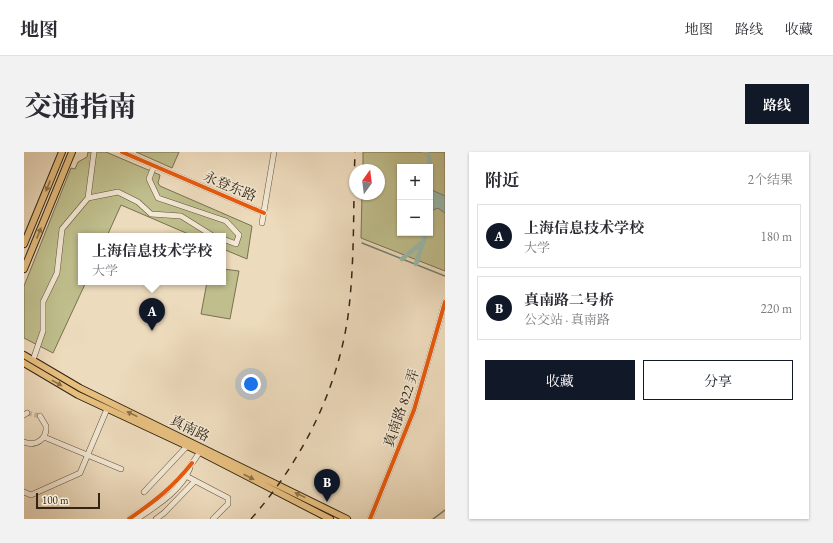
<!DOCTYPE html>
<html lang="zh">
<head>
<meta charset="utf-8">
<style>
  body { margin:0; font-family:"EB Garamond","Noto Serif SC",serif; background:#f2f2f3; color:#2b2b33 }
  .controls { position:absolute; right:12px; top:12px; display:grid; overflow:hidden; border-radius:0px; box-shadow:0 1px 3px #0004 }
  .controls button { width:36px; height:36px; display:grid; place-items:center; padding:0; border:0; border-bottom:1px solid #e1e1e2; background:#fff; color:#2b2b33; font:20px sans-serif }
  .compass { position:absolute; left:325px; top:12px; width:36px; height:36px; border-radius:50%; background:#fff; box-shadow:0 1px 3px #0004; rotate:14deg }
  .scale { position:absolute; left:12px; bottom:10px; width:64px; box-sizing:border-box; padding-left:4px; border:2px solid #322414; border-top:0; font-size:11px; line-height:14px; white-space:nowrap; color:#322414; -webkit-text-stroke:3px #f3e8d4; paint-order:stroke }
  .you { position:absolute; left:227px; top:232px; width:14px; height:14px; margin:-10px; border:3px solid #fff; border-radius:50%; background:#1a73e8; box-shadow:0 0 0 6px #1a73e833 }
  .badge { display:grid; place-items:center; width:26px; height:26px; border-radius:50%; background:#111827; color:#fff; font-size:13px; font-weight:700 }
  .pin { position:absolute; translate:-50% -33px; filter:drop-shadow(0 1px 2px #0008) }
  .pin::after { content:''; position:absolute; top:21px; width:14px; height:12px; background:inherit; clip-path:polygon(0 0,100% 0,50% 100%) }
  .popup { position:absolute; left:54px; top:81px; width:148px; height:52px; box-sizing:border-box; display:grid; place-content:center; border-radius:0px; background:#fff; filter:drop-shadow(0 1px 3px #0005); font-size:13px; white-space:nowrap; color:#7c7c81 }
  .popup b { font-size:15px; color:#2b2b33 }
  .popup::after { content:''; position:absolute; left:50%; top:100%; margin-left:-8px; border:8px solid transparent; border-top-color:#fff }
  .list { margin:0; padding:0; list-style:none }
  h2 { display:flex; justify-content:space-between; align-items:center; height:52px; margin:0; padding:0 16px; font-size:17px }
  h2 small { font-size:13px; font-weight:400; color:#7c7c81 }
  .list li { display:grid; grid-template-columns:26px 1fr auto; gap:12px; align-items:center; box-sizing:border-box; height:64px; margin:0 8px 8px; padding:0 8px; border:1px solid #e1e1e2; border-radius:0px }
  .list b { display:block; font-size:15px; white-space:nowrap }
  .list p { margin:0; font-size:13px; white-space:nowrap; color:#7c7c81 }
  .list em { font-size:13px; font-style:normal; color:#7c7c81 }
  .actions { display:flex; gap:8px; padding:12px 16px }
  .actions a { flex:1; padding:9px 0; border:1px solid #111827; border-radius:0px; text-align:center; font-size:14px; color:#111827 }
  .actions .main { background:#111827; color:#fff }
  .map { position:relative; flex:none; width:421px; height:367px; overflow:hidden; border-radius:0px }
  header { display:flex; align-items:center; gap:24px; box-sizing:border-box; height:56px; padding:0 20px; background:#fff; border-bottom:1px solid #e1e1e2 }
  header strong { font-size:19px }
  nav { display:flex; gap:22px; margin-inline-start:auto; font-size:14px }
  .intro { display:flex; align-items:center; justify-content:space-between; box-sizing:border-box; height:96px; padding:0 24px }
  h1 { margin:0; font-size:28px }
  .button { padding:10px 18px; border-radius:0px; background:#111827; color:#fff; font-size:14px; font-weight:700 }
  main { display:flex; gap:24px; padding:0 24px }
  aside { flex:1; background:#fff; border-radius:0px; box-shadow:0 1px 3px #0004 }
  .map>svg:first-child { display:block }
  .green { fill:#bfbe8c; stroke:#787150; fill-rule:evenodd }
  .water { fill:#99bbae; stroke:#707f70 }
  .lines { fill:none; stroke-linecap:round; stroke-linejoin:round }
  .stream { stroke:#707f70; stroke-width:1.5 }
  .canal { stroke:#99bbae; stroke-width:4.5 }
  .minor-tunnel { stroke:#c8b69b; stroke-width:5; stroke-dasharray:5 2.5; stroke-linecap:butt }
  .minor-casing { stroke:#61523e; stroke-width:6 }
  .major-casing { stroke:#322414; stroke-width:8 }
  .minor { stroke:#f3e8d4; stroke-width:5 }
  .major { stroke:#e6be7e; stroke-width:6 }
  .rail { stroke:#322414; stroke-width:1.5; stroke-dasharray:7 7; stroke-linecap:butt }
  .cycleway-casing { stroke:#f3e8d4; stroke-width:6 }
  .cycleway { stroke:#e8590c; stroke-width:4 }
  .oneway { fill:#8c7149 }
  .labels { text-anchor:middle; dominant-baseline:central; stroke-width:3; stroke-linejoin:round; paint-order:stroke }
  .street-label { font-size:14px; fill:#322414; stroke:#f3e8d4 }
</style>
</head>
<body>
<header>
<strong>地图</strong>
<nav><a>地图</a><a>路线</a><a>收藏</a></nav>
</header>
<div class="intro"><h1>交通指南</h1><a class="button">路线</a></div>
<main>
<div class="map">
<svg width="421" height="367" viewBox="0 0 421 367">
  <rect width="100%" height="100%" fill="#eddbbd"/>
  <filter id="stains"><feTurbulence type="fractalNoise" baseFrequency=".005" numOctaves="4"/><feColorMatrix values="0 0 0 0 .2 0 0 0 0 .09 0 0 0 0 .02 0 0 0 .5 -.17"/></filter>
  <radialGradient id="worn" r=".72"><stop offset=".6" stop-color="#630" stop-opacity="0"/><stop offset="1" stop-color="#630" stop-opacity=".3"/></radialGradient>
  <!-- green -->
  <path class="green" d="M64,0h18l54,23 -2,8 2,3 92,40 -5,33 -24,-10v-13h-30l-72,-31 -14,31h-26v46h5l-33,71 -29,-15v-52l47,-118 4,1 3,-7 9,-5z
    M112,0h43l-7,16z
    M339,0h82v119l-84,-33 1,-44h17v-24h-16zM376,15h30v66h-30z
    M199,117l16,2 -9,48 -29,-5 6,-32h16z"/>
  <!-- water -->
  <path class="water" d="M406,35l4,4 11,5v17l-7,-5 -8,3z"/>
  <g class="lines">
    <!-- stream -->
    <path class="stream" d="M338,91l83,33
      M409,367l12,-9"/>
    <!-- canal -->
    <path class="canal" d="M401,0h1
      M405,4l1,9
      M406,24l1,-2
      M378,107l22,-18
      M392,112l10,-31"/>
    <!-- minor-tunnel -->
    <path class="minor-tunnel" d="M3,261l13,3"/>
    <!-- minor casing -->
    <g class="minor-casing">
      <path id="minor" d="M98,0l142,61
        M130,14l-5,13 9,19 68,23 13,14 -3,9 -13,-5
        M64,46l30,-6 20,10 13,12 30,2 32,20
        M238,71l12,-71
        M9,208l10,-29v-29l14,-29 5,-44 26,-31 6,-46
        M0,263l3,-2
        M20,285l77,32
        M0,290c12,5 23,-3 22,-16l-6,-10
        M160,323l44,23v6l-15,15
        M0,340l7,3 49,-22 27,-64
        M120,340l45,-48
        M105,367c28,-19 54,-39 72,-69
        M113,367c19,-13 45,-29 53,-51
        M132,367l8,-6 31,-32
        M346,367l44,-109 31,-108"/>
    </g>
    <!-- major casing -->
    <g class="major-casing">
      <path id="major" d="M0,92l38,-92
        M0,117l48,-117
        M0,203l56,33 267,131
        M0,211l54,32 122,57 130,67"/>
    </g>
    <!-- minor -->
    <use href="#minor" class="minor"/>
    <!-- major -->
    <use href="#major" class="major"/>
    <!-- rail -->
    <path class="rail" d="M227,367c50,-57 86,-127 97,-203 7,-54 5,-110 7,-164"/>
    <!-- cycleway casing -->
    <g class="cycleway-casing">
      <path id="cycleway" d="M98,0l142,61
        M105,367c26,-18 43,-31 63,-56
        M346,367l44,-109 31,-108"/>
    </g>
    <!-- cycleway -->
    <use href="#cycleway" class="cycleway"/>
  </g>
  <!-- one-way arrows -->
  <defs><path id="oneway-solid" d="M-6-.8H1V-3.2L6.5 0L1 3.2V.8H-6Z"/></defs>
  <g class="oneway">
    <use href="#oneway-solid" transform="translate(24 34) rotate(112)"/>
    <use href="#oneway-solid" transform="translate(15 81) rotate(-68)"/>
    <use href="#oneway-solid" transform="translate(33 231) rotate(29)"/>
    <use href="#oneway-solid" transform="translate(108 262) rotate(-154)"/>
    <use href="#oneway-solid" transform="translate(225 325) rotate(27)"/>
    <use href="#oneway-solid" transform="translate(276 343) rotate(-154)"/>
  </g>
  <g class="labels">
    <!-- street labels -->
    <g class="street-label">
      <text transform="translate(206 34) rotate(23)">永登东路</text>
      <text transform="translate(377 256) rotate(-71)">真南路 822 弄</text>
      <text transform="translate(166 276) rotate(26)">真南路</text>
    </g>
  </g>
  <rect width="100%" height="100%" filter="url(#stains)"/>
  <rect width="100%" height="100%" fill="url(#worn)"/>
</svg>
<div class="controls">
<button>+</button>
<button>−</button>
</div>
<svg class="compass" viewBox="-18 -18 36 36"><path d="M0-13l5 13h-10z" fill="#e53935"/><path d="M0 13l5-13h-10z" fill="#7c7c81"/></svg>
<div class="scale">100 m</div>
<div class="you"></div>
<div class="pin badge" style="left:128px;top:179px">A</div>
<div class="popup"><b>上海信息技术学校</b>大学</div>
<div class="pin badge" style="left:303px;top:350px">B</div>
</div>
<aside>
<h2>附近<small>2个结果</small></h2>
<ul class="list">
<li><span class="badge">A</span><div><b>上海信息技术学校</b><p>大学</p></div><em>180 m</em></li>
<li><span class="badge">B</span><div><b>真南路二号桥</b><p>公交站 · 真南路</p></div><em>220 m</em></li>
</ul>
<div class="actions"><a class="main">收藏</a><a>分享</a></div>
</aside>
</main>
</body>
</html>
